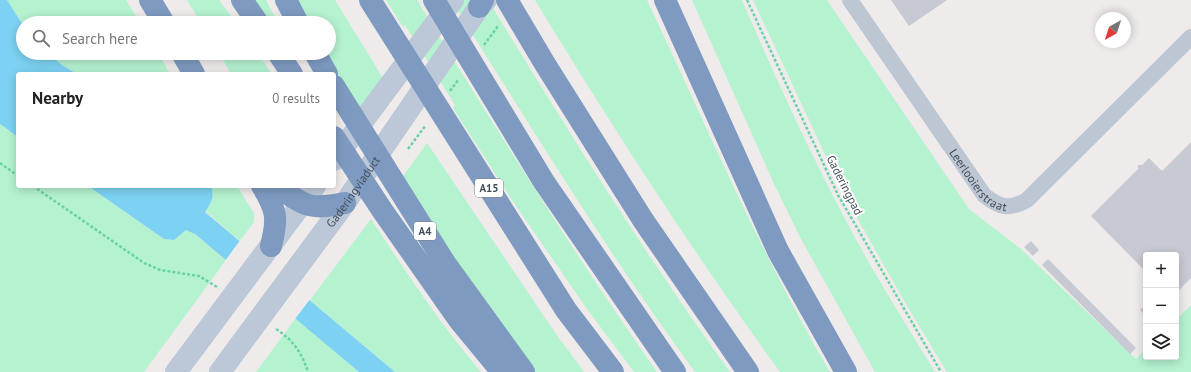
<!DOCTYPE html>
<html lang="en">
<head>
<meta charset="utf-8">
<style>
  body { margin:0; font-family:"PT Sans",sans-serif; background:#f6f6f6; color:#222 }
  .controls { position:absolute; right:12px; bottom:12px; display:grid; overflow:hidden; border-radius:4px; box-shadow:0 2px 10px #0003 }
  .controls button { width:36px; height:36px; display:grid; place-items:center; padding:0; border:0; border-bottom:1px solid #e0e0e0; background:#fff; color:#222; font:20px sans-serif }
  .compass { position:absolute; left:1095px; top:12px; width:36px; height:36px; border-radius:50%; background:#fff; box-shadow:0 2px 10px #0003; rotate:219deg }
  .list { margin:0; padding:0; list-style:none }
  h2 { display:flex; justify-content:space-between; align-items:center; height:52px; margin:0; padding:0 16px; font-size:17px }
  h2 small { font-size:13px; font-weight:400; color:#767676 }
  .icon { flex:none; width:22px; height:22px; fill:none; stroke:currentColor; stroke-width:2; stroke-linecap:round; stroke-linejoin:round }
  .map { position:relative; flex:none; width:1191px; height:372px; overflow:hidden }
  .search { position:absolute; background:#fff; box-shadow:0 2px 10px #0003; left:16px; top:16px; width:320px; height:44px; display:flex; align-items:center; gap:10px; box-sizing:border-box; padding:0 14px; border-radius:22px; color:#767676; font-size:15px }
  .panel { position:absolute; background:#fff; box-shadow:0 2px 10px #0003; left:16px; top:72px; width:320px; height:116px; border-radius:4px }
  .map>svg:first-child { display:block }
  .green { fill:#b4f2d0 }
  .water { fill:#7dd2f3 }
  .pier { fill:#efebeb }
  .building { fill:#c7cad2 }
  .lines { fill:none; stroke-linecap:round; stroke-linejoin:round }
  .path { stroke:#69d2a6; stroke-width:2.5; stroke-dasharray:3 2; stroke-linecap:butt }
  .street { stroke:#bdc7d3; stroke-width:16 }
  .secondary { stroke:#bcc7d7; stroke-width:22 }
  .highway { stroke:#7e9ac0; stroke-width:22 }
  .labels { text-anchor:middle; dominant-baseline:central; stroke-width:4; stroke-linejoin:round; paint-order:stroke }
  .shield { fill:#fff; stroke:#7b828c; stroke-width:1 }
  .shield-label { font-size:11px; font-weight:bold; fill:#424d5a }
  .street-label { font-size:12px; fill:#424d5a; stroke:#fff }
</style>
</head>
<body>
<div class="map">
<svg width="1191" height="372" viewBox="0 0 1191 372">
  <rect width="100%" height="100%" fill="#efebeb"/>
  <!-- green -->
  <path class="green" d="M7,0h119l14,23h-117v2z
    M187,0h32l17,23h-35z
    M252,0h14l12,23h-9z
    M296,0h39l48,78 -24,32 -34,-57h4v-30h-21z
    M386,0h31c77,126 155,251 240,372h-23l-47,-63 -73,-106 -61,-95 2,-3 -50,-80 -2,2z
    M451,0h37c77,126 155,252 242,372h-35c-88,-120 -165,-247 -244,-372z
    M535,0h112c59,125 113,253 183,372h-50c-87,-120 -168,-245 -245,-372z
    M692,0h50c39,91 81,182 130,268 20,35 42,69 63,104h-60l-74,-133 -26,-53z
    M753,0h74l142,209 52,40 115,110 10,-10v8h30v-37l15,-15v67h-244l-44,-73 -60,-106z
    M48,53h110l12,21h-93l-15,-9z
    M219,53h38l15,21h-41z
    M0,124l18,13v49h70l76,53 10,1 12,-10 5,1 35,29 -82,112h-144z
    M427,143l127,188 30,41h-51l-12,-17 -120,-176z
    M211,186h26l17,27v9l-14,19 -35,-30c6,-8 10,-14 6,-25z
    M371,219c35,53 69,105 110,153h-86l-85,-72z
    M296,318l63,54h-103z"/>
  <!-- water -->
  <path class="water" d="M0,0h7l16,25v28h25l14,12 15,9h-59v63l-18,-13z
    M88,186h123c4,11 0,17 -6,26l190,160h-36l-164,-138 -9,-4 -12,10 -10,-1z"/>
  <!-- pier -->
  <path class="pier" d="M241,239l70,59 -16,21 -70,-58z"/>
  <!-- building -->
  <path class="building" d="M891,0h56l-38,26z
    M1191,142v136l-15,15v-38h-30v17l-55,-56 47,-47v-4h4l7,-7 13,13z
    M1031,241l8,9 -6,6 -9,-9z
    M1048,259l88,89 -6,6 -88,-89z
    M1146,304v12l-6,-6z"/>
  <g class="lines">
    <!-- path -->
    <path class="path" d="M747,0l91,195 103,177
      M484,45l15,-20
      M450,91l9,-12
      M408,149l18,-24
      M0,163l18,13
      M33,186l111,77 16,7 39,6 18,11
      M276,329c17,11 26,24 32,43"/>
    <!-- street -->
    <path class="street" id="s1" d="M850,0l134,195c16,13 25,15 43,5l164,-163"/>
    <!-- secondary -->
    <g class="secondary">
      <path d="M334,160l119,-160"/>
      <path d="M176,372l139,-186"/>
      <path id="s2" d="M220,372l125,-169 134,-196 7,-7"/>
    </g>
    <!-- highway -->
    <path class="highway" d="M150,0l14,23
      M242,0l16,23
      M286,0l12,23
      M370,0l196,310 47,62
      M434,0l110,182 131,190
      M507,0l38,64 98,156 105,152
      M665,0l113,251 68,121
      M479,7l4,-7
      M182,53l12,21
      M278,53l14,21
      M315,53l12,21
      M334,86l111,177 79,109
      M334,137l48,73 77,110 43,52
      M262,186c15,24 16,33 9,60
      M277,186c28,21 34,24 68,17"/>
  </g>
  <g class="labels">
    <!-- shield labels -->
    <g class="shield">
      <rect x="475" y="179" width="28" height="18" rx="3"/>
      <rect x="414" y="222" width="22" height="18" rx="3"/>
    </g>
    <g class="shield-label">
      <text x="489" y="188">A15</text>
      <text x="425" y="231">A4</text>
    </g>
    <!-- street labels -->
    <g class="street-label">
      <text stroke="none"><textPath href="#s1" startOffset="222">Leerlooierstraat</textPath></text>
      <text transform="translate(845 185) rotate(63)">Gaderingpad</text>
      <text stroke="none"><textPath href="#s2" startOffset="224">Gaderingviaduct</textPath></text>
    </g>
  </g>
</svg>
<div class="controls">
<button>+</button>
<button>−</button>
<button><svg class="icon" aria-label="layers" viewBox="0 0 24 24"><path d="M12 4l9 5-9 5-9-5zM3 14l9 5 9-5"/></svg></button>
</div>
<svg class="compass" viewBox="-18 -18 36 36"><path d="M0-13l5 13h-10z" fill="#e53935"/><path d="M0 13l5-13h-10z" fill="#767676"/></svg>
<div class="search"><svg class="icon" aria-label="search" viewBox="0 0 24 24"><circle cx="10" cy="10" r="6"/><path d="M15 15l6 6"/></svg>Search here</div>
<section class="panel">
<h2>Nearby<small>0 results</small></h2>
<ul class="list">
</ul>
</section>
</div>
</body>
</html>
